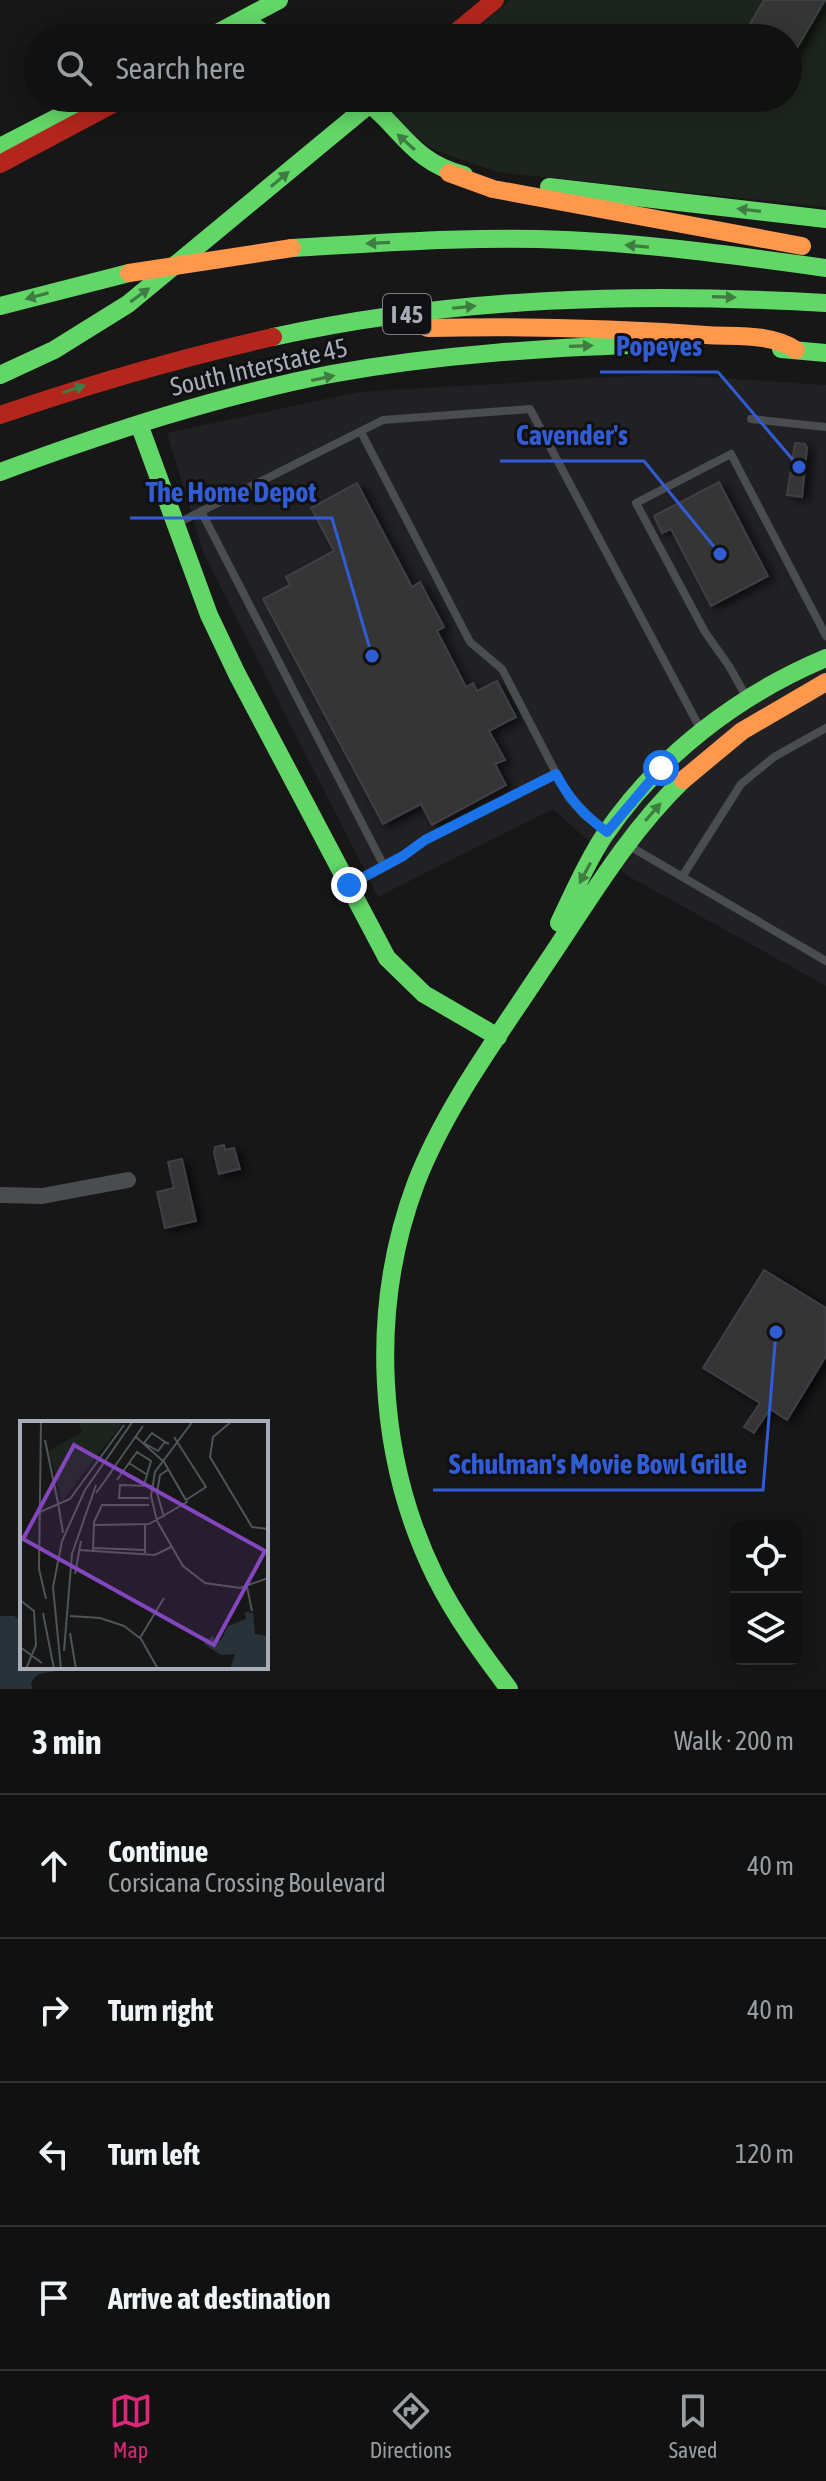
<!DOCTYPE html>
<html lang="en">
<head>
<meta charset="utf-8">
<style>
  body { margin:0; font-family:"Asap Condensed",sans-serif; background:#1e1f1f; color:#f1f3f6 }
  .controls { position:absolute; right:24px; bottom:24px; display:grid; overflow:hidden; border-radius:12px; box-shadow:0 4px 20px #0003 }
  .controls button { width:72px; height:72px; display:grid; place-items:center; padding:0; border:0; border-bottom:2px solid #303131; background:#111; color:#f1f3f6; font:40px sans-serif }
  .stop { position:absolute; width:24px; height:24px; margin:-18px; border:6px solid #1a73e8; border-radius:50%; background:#fff }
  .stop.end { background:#1a73e8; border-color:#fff; box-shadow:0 2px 8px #0008 }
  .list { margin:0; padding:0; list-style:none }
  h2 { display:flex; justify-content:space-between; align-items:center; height:104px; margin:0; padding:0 32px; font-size:34px }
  h2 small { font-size:26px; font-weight:400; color:#9c9d9f }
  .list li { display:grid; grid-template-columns:52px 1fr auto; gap:24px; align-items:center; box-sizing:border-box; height:144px; padding:0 32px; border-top:2px solid #303131 }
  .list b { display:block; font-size:30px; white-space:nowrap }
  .list p { margin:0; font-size:26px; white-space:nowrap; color:#9c9d9f }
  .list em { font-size:26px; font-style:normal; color:#9c9d9f }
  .icon { flex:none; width:44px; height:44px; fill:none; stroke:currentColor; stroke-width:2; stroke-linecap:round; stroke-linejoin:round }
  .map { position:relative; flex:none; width:826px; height:1689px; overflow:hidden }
  .search { position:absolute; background:#111; box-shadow:0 4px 20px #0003; left:24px; right:24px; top:24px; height:88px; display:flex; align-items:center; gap:20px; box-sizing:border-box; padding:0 28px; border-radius:44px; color:#9c9d9f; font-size:30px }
  .sheet { height:680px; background:#111 }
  nav { display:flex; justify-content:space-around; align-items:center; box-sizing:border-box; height:112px; border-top:2px solid #303131; background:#111; font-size:22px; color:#9c9d9f }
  nav a { display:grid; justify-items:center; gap:4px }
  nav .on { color:#db2777 }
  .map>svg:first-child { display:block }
  .built { fill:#212123 }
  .green { fill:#1d241e }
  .water { fill:#2a3239 }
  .building { fill:#353536; stroke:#3f4043; stroke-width:2; filter:url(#shadow) }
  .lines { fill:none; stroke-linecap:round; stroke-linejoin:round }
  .lane { stroke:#4b4c50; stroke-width:8 }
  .street { stroke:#4b4c50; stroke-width:16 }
  .fast { stroke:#63d668; stroke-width:18 }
  .slow { stroke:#ff974d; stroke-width:18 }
  .jam { stroke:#b3261e; stroke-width:18 }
  .slow-bridge { stroke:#ff974d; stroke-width:18 }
  .oneway { fill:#3e7d42 }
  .route { stroke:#1a73e8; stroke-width:10 }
  .labels { text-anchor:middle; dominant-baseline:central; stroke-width:6; stroke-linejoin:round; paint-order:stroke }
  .shield { fill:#111113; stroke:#7b7e86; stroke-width:2 }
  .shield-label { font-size:24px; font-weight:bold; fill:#a8adb8 }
  .street-label { font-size:26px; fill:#a8adb8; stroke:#111113 }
  .inset-road { fill:none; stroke:#515357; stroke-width:2 }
  .view { fill:#8446be; fill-opacity:0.15; stroke:#8446be; stroke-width:4 }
  .inset-edge { fill:none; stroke:#a8adb8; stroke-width:4 }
  .leader { fill:none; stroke:#325cd3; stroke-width:3 }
  .callout-dot { fill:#325cd3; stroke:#111113; stroke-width:3 }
  .callout-label { font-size:28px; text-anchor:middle; font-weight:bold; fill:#325cd3; stroke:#111113; stroke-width:6; stroke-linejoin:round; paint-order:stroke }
</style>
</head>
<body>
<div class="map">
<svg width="826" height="1689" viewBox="0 0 826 1689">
  <defs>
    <filter id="shadow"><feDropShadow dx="6" dy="3.5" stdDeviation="4" flood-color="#0009"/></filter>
  </defs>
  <rect width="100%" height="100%" fill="#171717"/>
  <!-- built -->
  <path class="built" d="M662,374l164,11v601l-198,-110 -75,-67 -175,88 -174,-343 -37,-121 192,-41z"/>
  <!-- green -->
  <path class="green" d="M511,0h315v207l-329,-35 -63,-22 -31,-23 -11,-16 5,-13h391v-60h-323z"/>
  <!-- water -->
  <path class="water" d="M0,1616h14l8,5v46h44c-12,9 -27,0 -35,16l2,6h-33z"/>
  <!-- building -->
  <path class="building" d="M764,0h61l-37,63v-25h-26l-15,-9z
    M795,443l10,1 2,4 -5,49 -15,-2z
    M719,482l49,94 -57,30 -40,-77 -9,4 -8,-17z
    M357,483l55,104 8,-5 24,45 -7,4 29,56 7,-4 4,8 20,-10 19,36 -27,14 16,29 -10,4 11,21 -74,40 -11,-21 -38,20 -120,-225 27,-14 -4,-8 48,-26 -23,-43z
    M224,1145l1,5 9,-2 6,21 -21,5 -5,-21 1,-6z
    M182,1159l14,62 -31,7 -8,-36 17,-4 -6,-26z
    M764,1270l62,38v48l-39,64 -17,-11 -16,24 -10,-6 16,-24 -57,-35z"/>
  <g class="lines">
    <!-- lane -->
    <path class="lane" d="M751,419l75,8
      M361,432l109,210 32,27 67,129 16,18 21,15
      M201,511l183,355
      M176,524l207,-104 147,-11 171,321
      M746,696l-17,-30 -24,-34 -69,-129 95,-49 95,182
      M626,844l200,117
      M682,877l59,-93 33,-27 52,-29
      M349,885l54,-29 22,-16 131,-66"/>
    <!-- street -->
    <path class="street" d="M0,1195l42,1 86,-16"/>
    <!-- fast -->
    <path class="fast" d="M243,19l28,19
      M208,38l71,-38
      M362,98c39,28 49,64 102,77
      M0,147l95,-49
      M549,187l277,32
      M292,248c91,-5 182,-12 274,-8 87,4 174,16 260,28
      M0,306l129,-33
      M273,337c182,-40 367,-45 553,-34
      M781,349l45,4
      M0,375l54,-25 74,-46 243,-201
      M139,424l70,191 28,59 150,284 37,36 74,43
      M0,472c108,-40 218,-76 331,-98 110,-20 221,-27 332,-30
      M559,923c14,-29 27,-60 45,-87 54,-80 134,-141 222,-178
      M509,1689c-27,-36 -53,-71 -73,-111 -60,-121 -67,-270 -20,-395 29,-75 79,-142 123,-209 46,-67 85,-137 144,-194"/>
    <!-- slow -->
    <path class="slow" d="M449,173l44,16 309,57
      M419,324l9,4c93,-2 186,0 278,7 29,2 66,-2 90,15
      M683,780l59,-49 84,-49"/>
    <!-- jam -->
    <path class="jam" d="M449,38l46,-38
      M0,164l124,-66
      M0,415c90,-31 180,-57 273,-78"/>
    <!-- slow-bridge -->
    <path class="slow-bridge" d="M129,273l163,-25"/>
  </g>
  <!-- one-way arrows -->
  <defs><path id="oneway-solid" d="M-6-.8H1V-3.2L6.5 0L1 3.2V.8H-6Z" transform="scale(2)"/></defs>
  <g class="oneway">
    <use href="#oneway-solid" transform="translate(406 142) rotate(-138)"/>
    <use href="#oneway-solid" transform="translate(280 179) rotate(-40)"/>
    <use href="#oneway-solid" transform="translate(749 210) rotate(-173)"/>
    <use href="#oneway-solid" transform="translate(378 243) rotate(177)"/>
    <use href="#oneway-solid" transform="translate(637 246) rotate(-175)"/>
    <use href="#oneway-solid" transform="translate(140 295) rotate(-36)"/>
    <use href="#oneway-solid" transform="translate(37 296) rotate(165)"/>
    <use href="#oneway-solid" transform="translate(724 297) rotate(2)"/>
    <use href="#oneway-solid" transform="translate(464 307) rotate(-6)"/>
    <use href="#oneway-solid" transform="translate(581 346) rotate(-2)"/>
    <use href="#oneway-solid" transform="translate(323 378) rotate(-12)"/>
    <use href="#oneway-solid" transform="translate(74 389) rotate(-18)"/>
    <use href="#oneway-solid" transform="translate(653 812) rotate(-49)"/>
    <use href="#oneway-solid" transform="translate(585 873) rotate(118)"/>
  </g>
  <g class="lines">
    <!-- route -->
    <path class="route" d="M349,885l54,-29 22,-16 131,-66c13,25 28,41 51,58l54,-64"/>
  </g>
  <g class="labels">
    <!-- shield labels -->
    <rect class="shield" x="383" y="294" width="48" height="40" rx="6"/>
    <g class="shield-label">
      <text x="407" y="314">I 45</text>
    </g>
    <!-- street labels -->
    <g class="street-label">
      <text transform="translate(259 367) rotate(-13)">South Interstate 45</text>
    </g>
  </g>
  <!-- overview -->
  <g transform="translate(20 1421)">
    <rect width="248" height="248" fill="#171717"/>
    <path d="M57,0h47l-62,80 -13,-50 33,-19z" fill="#1d241e"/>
    <path d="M225,191l8,1 2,21 13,2v33h-38l5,-15 -14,1 -17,-11 9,-9 2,6 6,-1 7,-14 18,-7z" fill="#2a3239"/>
    <path class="inset-road" d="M21,0l-2,148 7,30M173,0l-38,51 -4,24 6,25 26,45 22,17 35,5 28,-10M212,0l-19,16 -3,20 42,70 16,2M154,16l32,50 -20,13M25,19l13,63M145,21l-7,9 -14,-8 8,-10 13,9 4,2M109,42l8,-11 14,9 -7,24M88,55l35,-50M97,59l12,-17 17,11M76,72l16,-22M129,77h-30l1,-13 32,1M38,82l5,30M20,91l30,-13 54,-74M144,96l-7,-24 3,-18 9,-6M74,104l55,-1 38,-22 -23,-40 -28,-25M73,127l52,2M59,129l76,5 16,-8M73,131l1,-30 8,-17h47M125,132v-29M55,153l6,-33M227,166l5,24M0,179l14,11 2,34 -10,24M23,192l11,56M50,195l30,2 24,8 17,13 17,30M50,212l6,36M120,217l24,-40M0,226l22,16M44,230l8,-97 24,-69M41,248l-8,-82 9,-46 23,-51 48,-69"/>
    <path class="view" d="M54,24l191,106 -51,94 -191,-106z"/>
    <rect width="248" height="248" class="inset-edge"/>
  </g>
  <!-- callouts -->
  <path class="leader" d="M799 467L718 372H600M720 554L644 461H500M372 656L332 518H130M776 1332L763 1490H433"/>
  <g class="callout-dot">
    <circle cx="799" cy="467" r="8"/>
    <circle cx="720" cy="554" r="8"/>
    <circle cx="372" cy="656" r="8"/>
    <circle cx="776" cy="1332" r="8"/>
  </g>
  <g class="callout-label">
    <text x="659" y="356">Popeyes</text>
    <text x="572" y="445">Cavender's</text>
    <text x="231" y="502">The Home Depot</text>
    <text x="598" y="1474">Schulman's Movie Bowl Grille</text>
  </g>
</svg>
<div class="controls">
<button><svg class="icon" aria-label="locate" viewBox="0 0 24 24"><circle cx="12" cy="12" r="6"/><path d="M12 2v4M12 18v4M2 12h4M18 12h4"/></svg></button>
<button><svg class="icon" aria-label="layers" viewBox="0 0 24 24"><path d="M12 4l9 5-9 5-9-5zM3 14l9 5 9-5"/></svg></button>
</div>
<div class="stop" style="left:661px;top:768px"></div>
<div class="stop end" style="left:349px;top:885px"></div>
<div class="search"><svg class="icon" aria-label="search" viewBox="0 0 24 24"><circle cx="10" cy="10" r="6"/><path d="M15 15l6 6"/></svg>Search here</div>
</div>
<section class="sheet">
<h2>3 min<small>Walk · 200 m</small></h2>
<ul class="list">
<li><svg class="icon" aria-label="ahead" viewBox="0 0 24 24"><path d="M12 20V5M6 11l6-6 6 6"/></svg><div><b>Continue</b><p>Corsicana Crossing Boulevard</p></div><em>40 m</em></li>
<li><svg class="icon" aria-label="right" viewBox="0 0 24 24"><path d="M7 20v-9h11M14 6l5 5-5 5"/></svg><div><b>Turn right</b></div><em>40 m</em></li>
<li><svg class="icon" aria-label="left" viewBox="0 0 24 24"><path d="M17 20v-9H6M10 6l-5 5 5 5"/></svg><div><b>Turn left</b></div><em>120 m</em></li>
<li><svg class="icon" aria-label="arrive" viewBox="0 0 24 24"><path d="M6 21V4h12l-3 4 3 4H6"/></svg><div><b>Arrive at destination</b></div></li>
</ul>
</section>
<nav>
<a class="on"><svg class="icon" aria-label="map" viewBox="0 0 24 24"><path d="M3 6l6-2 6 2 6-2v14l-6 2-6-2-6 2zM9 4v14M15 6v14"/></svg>Map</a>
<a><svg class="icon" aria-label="directions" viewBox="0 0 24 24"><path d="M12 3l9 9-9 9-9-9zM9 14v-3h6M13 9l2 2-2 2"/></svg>Directions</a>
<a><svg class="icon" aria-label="saved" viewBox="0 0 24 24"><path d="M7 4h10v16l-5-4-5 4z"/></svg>Saved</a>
</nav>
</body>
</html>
